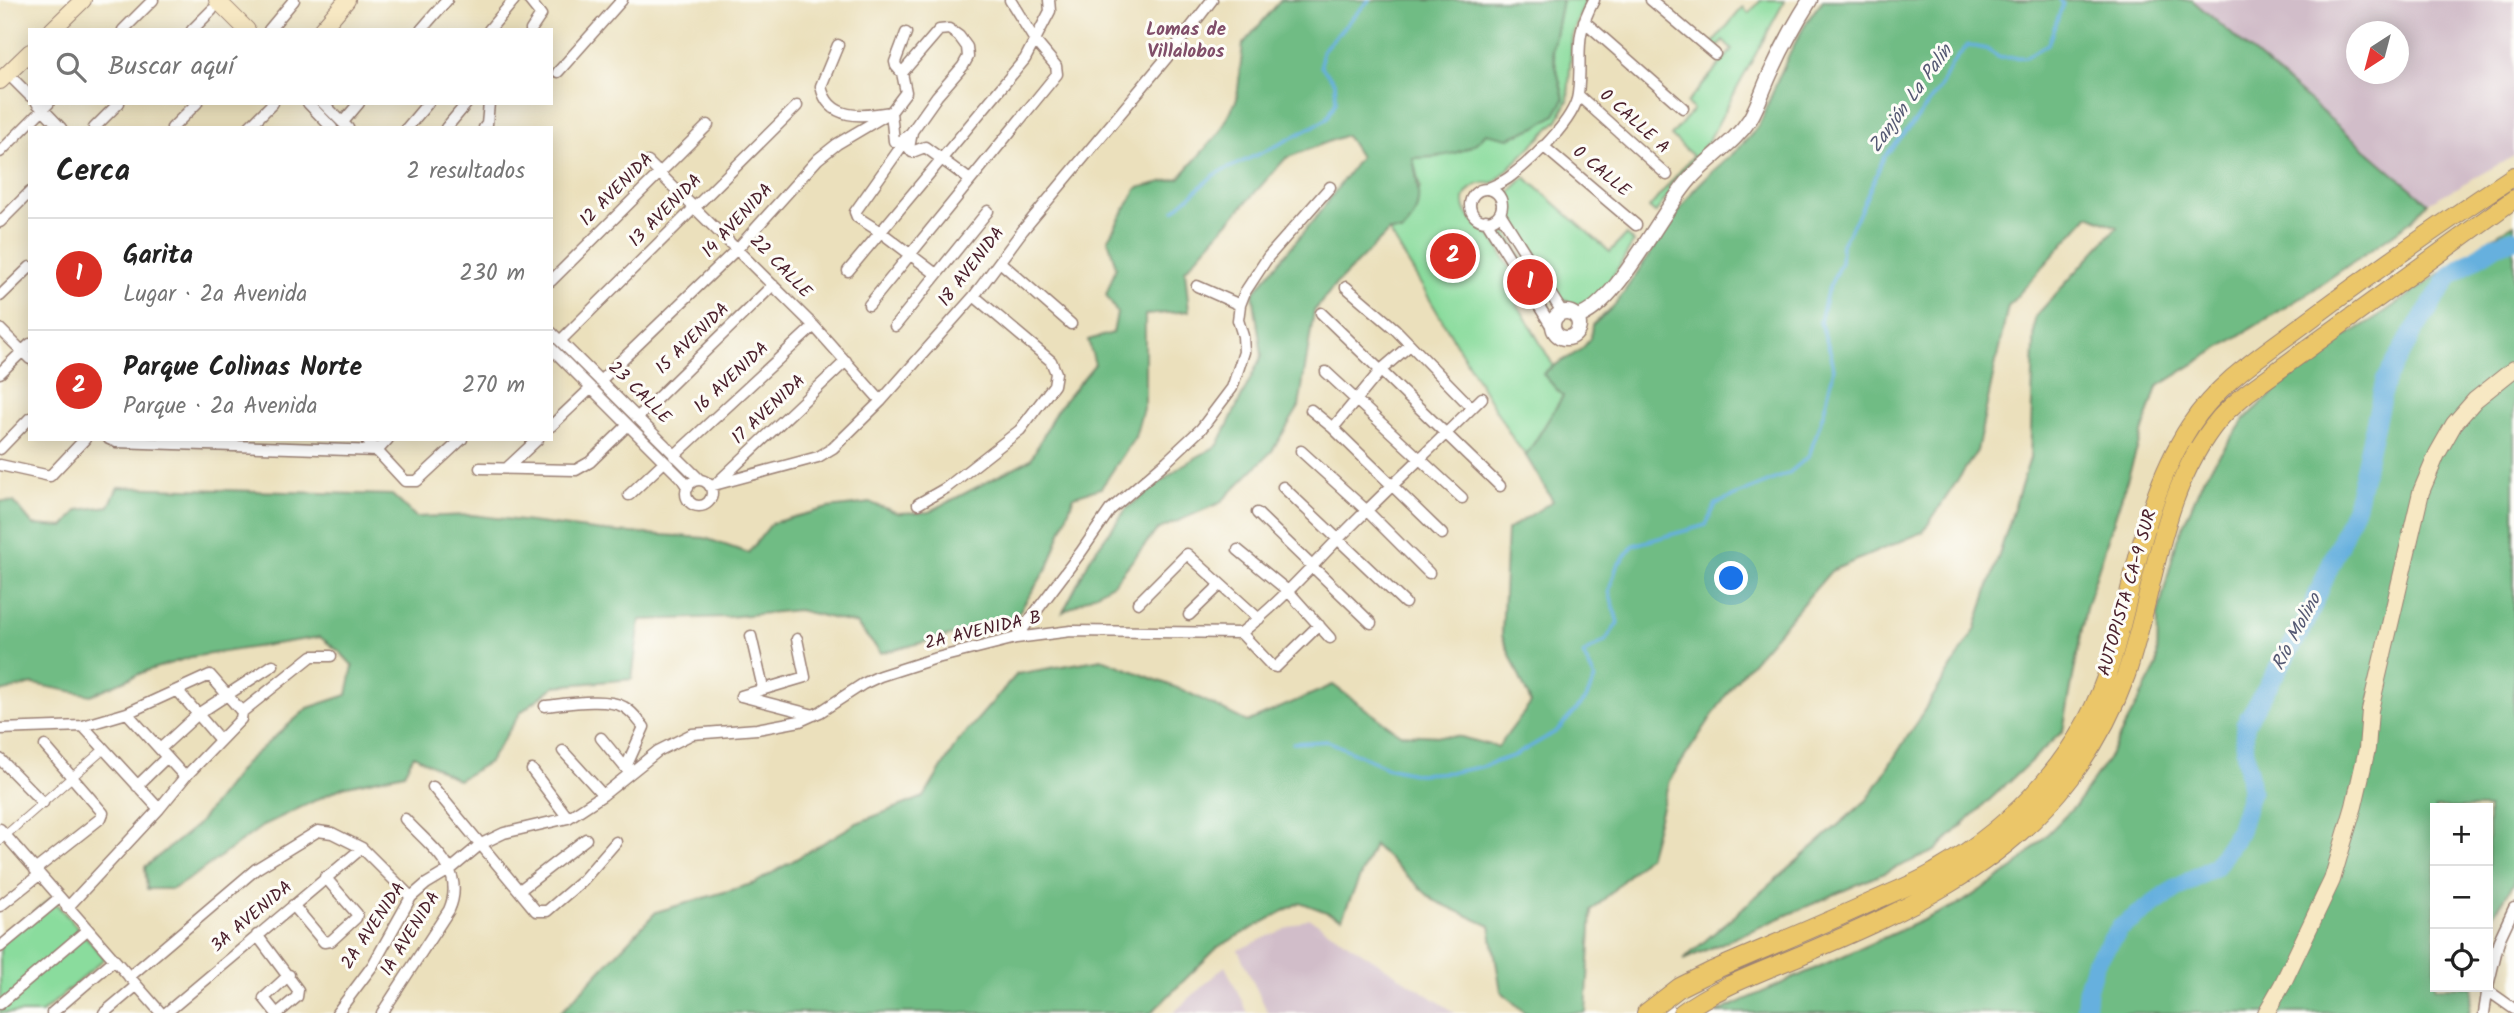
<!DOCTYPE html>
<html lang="es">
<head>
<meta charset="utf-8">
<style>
  body { margin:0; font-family:Kalam,sans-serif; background:#f6f6f6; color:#222 }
  .controls { position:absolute; right:21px; bottom:21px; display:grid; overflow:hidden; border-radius:0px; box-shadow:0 4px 18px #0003 }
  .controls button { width:63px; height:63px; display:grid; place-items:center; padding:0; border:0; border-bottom:2px solid #e0e0e0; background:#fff; color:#222; font:35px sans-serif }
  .compass { position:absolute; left:2346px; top:21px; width:63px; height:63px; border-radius:50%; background:#fff; box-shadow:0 4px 18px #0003; rotate:216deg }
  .you { position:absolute; left:1732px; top:579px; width:24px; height:24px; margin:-18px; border:5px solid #fff; border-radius:50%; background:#1a73e8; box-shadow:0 0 0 10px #1a73e833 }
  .badge { display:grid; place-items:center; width:46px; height:46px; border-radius:50%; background:#d93025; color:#fff; font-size:23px; font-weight:700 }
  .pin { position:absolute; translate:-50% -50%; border:4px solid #fff; box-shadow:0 2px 7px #0006 }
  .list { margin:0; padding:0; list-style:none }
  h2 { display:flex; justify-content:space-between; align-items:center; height:91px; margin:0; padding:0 28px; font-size:30px }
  h2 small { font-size:23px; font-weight:400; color:#767676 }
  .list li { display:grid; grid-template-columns:46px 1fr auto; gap:21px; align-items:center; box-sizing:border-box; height:112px; padding:0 28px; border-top:2px solid #e0e0e0 }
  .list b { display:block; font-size:26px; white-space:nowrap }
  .list p { margin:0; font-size:23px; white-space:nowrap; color:#767676 }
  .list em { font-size:23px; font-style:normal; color:#767676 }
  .icon { flex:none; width:38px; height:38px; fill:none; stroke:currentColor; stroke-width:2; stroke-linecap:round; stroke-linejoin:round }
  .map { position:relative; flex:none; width:2514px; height:1013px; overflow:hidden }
  .search { position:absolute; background:#fff; box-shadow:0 4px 18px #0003; left:28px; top:28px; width:525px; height:77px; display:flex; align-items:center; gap:18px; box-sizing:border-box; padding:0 24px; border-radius:0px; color:#767676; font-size:26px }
  .panel { position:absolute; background:#fff; box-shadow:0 4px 18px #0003; left:28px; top:126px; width:525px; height:315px; border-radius:0px }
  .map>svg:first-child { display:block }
  .industrial { fill:#d1bdc9; fill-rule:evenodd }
  .green { fill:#8adc9d; stroke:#6a7e64; stroke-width:2 }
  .forest { fill:#6fbc84; stroke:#5c6e58; stroke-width:2 }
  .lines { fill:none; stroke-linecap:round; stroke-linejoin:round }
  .stream { stroke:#66b0de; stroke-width:3.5 }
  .river { stroke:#66b0de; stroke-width:19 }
  .pedestrian-casing { stroke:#9a8074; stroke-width:10 }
  .minor-casing { stroke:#9a8074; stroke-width:13 }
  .tertiary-casing { stroke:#9a8074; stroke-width:17 }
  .secondary-casing { stroke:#9a8074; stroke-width:18 }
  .trunk-casing { stroke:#9a8074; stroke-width:20 }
  .pedestrian { stroke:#fff; stroke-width:8 }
  .minor { stroke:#fff; stroke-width:10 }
  .tertiary { stroke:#fff; stroke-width:14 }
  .secondary { stroke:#f7e8c3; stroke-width:16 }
  .trunk { stroke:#ebc669; stroke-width:18 }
  .labels { text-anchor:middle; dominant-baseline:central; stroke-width:6; stroke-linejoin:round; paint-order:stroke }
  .street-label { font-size:18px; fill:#4a1f2b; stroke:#fdfcf7 }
  .neighbourhood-label { font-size:19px; font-weight:bold; fill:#804e69; stroke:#fdfcf7 }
  .water-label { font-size:19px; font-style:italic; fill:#555973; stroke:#fdfcf7 }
</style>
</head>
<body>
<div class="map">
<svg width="2514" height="1013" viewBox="0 0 2514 1013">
  <rect width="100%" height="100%" fill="#fdfcf7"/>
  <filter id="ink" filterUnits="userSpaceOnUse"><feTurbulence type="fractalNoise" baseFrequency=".0143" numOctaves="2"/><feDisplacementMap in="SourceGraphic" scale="14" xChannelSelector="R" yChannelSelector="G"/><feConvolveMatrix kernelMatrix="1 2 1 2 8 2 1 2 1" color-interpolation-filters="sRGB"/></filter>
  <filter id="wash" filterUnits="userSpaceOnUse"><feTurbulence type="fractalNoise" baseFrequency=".00686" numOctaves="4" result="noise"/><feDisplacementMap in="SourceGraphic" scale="28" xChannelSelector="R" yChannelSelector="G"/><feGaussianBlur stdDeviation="1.57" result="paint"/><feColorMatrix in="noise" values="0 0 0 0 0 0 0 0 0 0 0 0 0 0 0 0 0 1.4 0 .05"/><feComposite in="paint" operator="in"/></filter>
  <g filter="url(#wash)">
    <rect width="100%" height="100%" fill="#ebe0bc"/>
    <!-- industrial -->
    <path class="industrial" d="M2192,0h322v156l-86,47zM2356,32h42v42h-42z
      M1309,918l147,95h-188l-30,-63z
      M1225,966l23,47h-75z"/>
    <!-- green -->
    <path class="green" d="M1562,0h24l-14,35 -4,65 -10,20 -65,64c-16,-4 -35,8 -27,27 4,10 14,10 20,18 12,15 21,35 31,52l-5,2 6,11 -4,4 39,67 -10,9 20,22 -37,60 -13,-17 -124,-208 12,1 19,-44 -7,-30 26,-1 47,-24 78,-34 -12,-49z
      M1761,0h24l-76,140 -54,73 -6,-5 44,-52 -22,-20 22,-26 -6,-7 45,-53 -9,-9 -6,7 -5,-4 31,-37 6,6z
      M1525,177l85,75 16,-17 8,7c-16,23 -42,86 -76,53l-50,-84 1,-10 -2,-6z
      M1498,222l3,1 31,51 -6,3 -31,-52z
      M51,898l54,60 -63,55h-42v-73z"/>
    <!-- forest -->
    <path class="forest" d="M1281,0h281l-10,50 12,49 -9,16 -19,12 -27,11 -23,-5c-16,22 -47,24 -73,25 5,28 13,53 -12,74l-12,-1 -53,53 -22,27 -15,96 -27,44 -52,52 -63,27 -43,53 -51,29 28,-55 36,-49 56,-43 35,-20 44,-90 -9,-62 64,-77 43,-59 -14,-22 -60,23 -101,112 4,41 -44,4v86l-10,36 -34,51 -27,8 -25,69 -35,55 -133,33 -25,-29 -58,-14 -70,7 -88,3 -8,59 -77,7 -34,26 -32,50 -31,18 -44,-25 -10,18 -61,14 -79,38 -69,50 -22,14h-26l-2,-22 52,-42 49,-63 62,-54 39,-13 6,-29 -12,-13 -21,-16 -129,20 -45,14 -55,24 -58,-11 -33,8v-191l14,1 19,23 31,2 14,-17 31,-4 9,-19 274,8 24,22 56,-2 131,16 102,7 43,15 24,-30 56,-15 43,-5 27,10 31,-1 102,-53 25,-48 39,-47 -7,-24 25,-7 4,-20 -11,-18 10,-28 -8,-28 29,-51 42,-10 41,-46 17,-33 6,-55z
      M1823,0h369l236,203 -18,19 -97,68 -156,97 -71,220 -23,124 -128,120 -252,109 185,-161 107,-169 55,-172 5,-141 82,-90 -28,-12 -81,91 -31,145 -54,81 -92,39 -97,112 -65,98 -20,74 -57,56 -6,102h-61l-24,-22 -11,-65 -57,-26 -59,-55 -32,73 -42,-16 -82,45 -67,66h-591l96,-101 99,-29 102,-60 67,-26 33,-54 60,-69 85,-15 83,32 62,31 86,-37 67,49 61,3 37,10 33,-44 -29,-67 5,-106 46,-29 -27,-45 37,-60 -20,-22c18,-17 49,-20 50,-49l22,-20 77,-113c22,-26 48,-39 67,-68 6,-9 8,-20 13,-30 12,-30 30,-70 51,-94z
      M2514,224v659l-26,41v-116h-53v179h38l-4,26h-753l245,-110 54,-36 61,-62 30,-43 51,-96 1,-52 19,-74 27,-63 41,-58 46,-42 49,-37 43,-27 111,-77z"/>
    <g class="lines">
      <!-- stream -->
      <path class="stream" d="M1174,210l40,-35 62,-29 51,-27 9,-18 -1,-18 -14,-17 1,-15 47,-51
        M1293,743l35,-2 58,26 32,7 35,-2 27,-5 36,-12 41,-24 29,-32 9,-20 -12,-25 22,-13 13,-18 -9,-32 8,-25 17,-21 72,-20 10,-21 73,-31 20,-17 15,-45 10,-42 -3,-15 -11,-32 7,-30 14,-30 1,-18 17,-30 25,-57 32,-37 24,-32 12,-24 16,-19 18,4 14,9 25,-1 23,-13 15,-40 -3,-4"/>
      <!-- river -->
      <path class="river" d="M2085,1013l2,-22 8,-28 25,-35 49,-35 47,-27 23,-35 12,-40 -7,-48 1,-19 60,-100 51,-119 29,-124 29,-50 36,-55 46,-31 18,-6"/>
    </g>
  </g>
  <g filter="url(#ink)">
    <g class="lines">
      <!-- pedestrian casing -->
      <g class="pedestrian-casing">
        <path id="pedestrian" d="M0,840l103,-90"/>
      </g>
      <!-- minor casing -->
      <g class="minor-casing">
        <path id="minor" d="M529,0l12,15 -10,15
          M1651,0l64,54
          M1584,21l99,87
          M123,30l30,-30
          M192,30l20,-20
          M269,30l25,-30
          M421,30l26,-30
          M489,30l25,-30
          M838,45l-17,41c7,35 42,31 70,26l3,29h7l11,-9 -3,16 3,4 13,-5 45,33
          M558,72l64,-72
          M902,73l37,-43 10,-1 10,7 8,11 1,10 -5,9 -26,30 -82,116 2,5 25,16 54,41
          M8,74l22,22
          M1578,95l89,80
          M37,103l24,25
          M308,103l24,25
          M323,103l25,25
          M343,122l16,-19
          M94,128l25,-25
          M172,128l25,-25
          M248,128l25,-25
          M407,128l21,-25
          M446,128l21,-25
          M484,128l3,-4 2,-21
          M1543,146l93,79
          M0,152l49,-49
          M648,162l166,164 67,75
          M1487,189c8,-4 17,-7 24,-13 21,-16 64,-56 67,-82 5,-41 -6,-54 16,-94
          M1470 205a16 16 0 1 1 32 0a16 16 0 1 1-32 0Z
          M1500,213l62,99
          M1486,220l69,112
          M0,222l30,-30
          M1000,262l71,62
          M848,271l177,-212 25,-48 -1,-11
          M551,281l157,-156
          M1197,286l43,19
          M1346,287l49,42 77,79
          M0,296l30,-29
          M869,305l188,-231 -1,-8 -20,-24 -26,-42
          M1321,313l179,173
          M895,326l93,-115
          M0,329l30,30
          M551,332l149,148
          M560,341l237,-235
          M551,348l131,131 6,9
          M1326,372l136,126
          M0,373l30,-29
          M600,381l138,-133 80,-89 19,-15 54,-32 15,-20 -4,-19 -6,-7 -1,-4 11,-29
          M1311,410l22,18 109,106
          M637,418l136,-133
          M551,426l40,-38
          M1333,428l48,-58 29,-25
          M109,439l7,3 261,9 11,-12
          M366,439l39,42h12l45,-42
          M0,449l30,-31
          M1301,451l66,60 62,62
          M674,456l140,-130
          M0,465l50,11 35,-37
          M508,467l30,-28
          M480,468l96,2 14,-8 37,-36
          M686 493a13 13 0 1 1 26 0a13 13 0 1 1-26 0Z
          M718,482l128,-121
          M710,486l108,-29 15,-9 48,-47 93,-105 49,-66 151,-181 38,-49
          M1283,487l122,116
          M629,495l35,-33
          M918,504l28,-16 74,-58 34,-45 2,-12 -5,-12 -77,-65
          M1257,513l114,110
          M1238,550l50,41 42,47
          M1138,603l49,-49 72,65
          M1189,615l31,-30
          M1241,633l31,33 4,1 43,-42
          M751,636l12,52
          M1016,638l65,-86 29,-42 57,-49 34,-32 31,-41 12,-36 -1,-16 -5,-16 2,-15 5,-13 23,-35 62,-70
          M178,691l42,49
          M741,696l64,-19 -8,-38
          M741,696l73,19
          M545,706c20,-2 62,-9 79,1 9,5 14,13 20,20l-18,40
          M127,713l58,64
          M83,726l76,83
          M0,729l83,-3 44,-13 83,-38 32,37
          M601,738l27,33
          M160,749l38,-35 75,-49
          M563,751l40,44
          M0,759l43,44
          M532,770l36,48
          M137,786l30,-29
          M433,787l103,124h11l36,-31 33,-38
          M0,829l161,184
          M35,870l66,-52 2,-5 -58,-67
          M520,890l66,-51
          M293,905l31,37 7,-1 25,-23 1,-4 -32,-37
          M0,906l39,-31
          M67,908l92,-99 26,-32 56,-58 1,-7 70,-56h19
          M257,935l41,55 -1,7 -19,16
          M0,947l59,-49
          M129,977l127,-108 62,-38 14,2 30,15 49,49
          M2488,986l11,-46 15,-32
          M2487,990l27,19
          M0,1004l87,-74
          M52,1013l62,-53
          M104,1013l32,-27
          M166,1013l196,-165
          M276,1013l-12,-15 25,-23
          M337,1013l36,-48 38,-68 15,-13 25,-15 30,-25 23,-11 64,-15 35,-23 55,-44 34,-17 65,-5 43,-8 20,-9 43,-28 17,-8 53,-17 83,-21 55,-7 170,2c40,-31 72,-69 107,-104 44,-44 90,-87 134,-131
          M382,1013l67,-103c18,-41 -19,-63 -44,-91
          M2484,1013l4,-26"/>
      </g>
      <!-- tertiary casing -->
      <g class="tertiary-casing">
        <path id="tertiary" d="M1553 325a13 13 0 1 1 26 0a13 13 0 1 1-26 0Z
          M1577,317c39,-10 84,-106 113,-138 19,-22 44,-35 60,-60 9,-15 14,-33 22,-49 11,-24 24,-48 38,-70"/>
      </g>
      <!-- secondary casing -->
      <g class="secondary-casing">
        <path id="secondary" d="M217,0l30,30
          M52,30l31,-30
          M321,30l26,-30
          M0,81l30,-29
          M2266,1013l16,-28 50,-105 22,-74 13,-57 3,-39 51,-218 16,-38 17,-30 21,-24 39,-31"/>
      </g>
      <!-- trunk casing -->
      <g class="trunk-casing">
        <path id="trunk" d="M1646,1013l34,-26 32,-16c55,-24 110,-46 164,-71 20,-9 41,-17 59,-28 81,-47 149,-119 176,-210 24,-79 33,-165 79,-236 30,-46 77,-74 119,-106 67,-50 135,-98 205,-144
          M1682,1013c35,-26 79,-41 119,-58 101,-43 202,-87 270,-178 23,-31 42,-66 55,-102 29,-85 34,-186 94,-257 8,-9 18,-17 27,-25l267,-194"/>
      </g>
      <!-- pedestrian -->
      <use href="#pedestrian" class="pedestrian"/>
      <!-- minor -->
      <use href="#minor" class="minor"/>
      <!-- tertiary -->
      <use href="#tertiary" class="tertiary"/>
      <!-- secondary -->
      <use href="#secondary" class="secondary"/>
      <!-- trunk -->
      <use href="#trunk" class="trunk"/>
    </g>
  </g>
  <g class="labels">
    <!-- street labels -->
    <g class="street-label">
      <text transform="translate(1634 122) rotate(42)">0 CALLE A</text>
      <text transform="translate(1601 172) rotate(40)">0 CALLE</text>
      <text transform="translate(617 190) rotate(-45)">12 AVENIDA</text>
      <text transform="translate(666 211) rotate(-45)">13 AVENIDA</text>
      <text transform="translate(738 221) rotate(-47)">14 AVENIDA</text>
      <text transform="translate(780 267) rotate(46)">22 CALLE</text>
      <text transform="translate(972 267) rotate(-52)">18 AVENIDA</text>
      <text transform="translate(693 339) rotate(-44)">15 AVENIDA</text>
      <text transform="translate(732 378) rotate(-43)">16 AVENIDA</text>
      <text transform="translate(639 393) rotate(45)">23 CALLE</text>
      <text transform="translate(769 410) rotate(-43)">17 AVENIDA</text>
      <text transform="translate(2128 593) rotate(-74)">AUTOPISTA CA-9 SUR</text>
      <text transform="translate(983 631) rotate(-13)">2A AVENIDA B</text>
      <text transform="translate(252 917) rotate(-40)">3A AVENIDA</text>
      <text transform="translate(374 926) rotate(-56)">2A AVENIDA</text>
      <text transform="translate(411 934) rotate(-58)">1A AVENIDA</text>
    </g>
    <!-- neighbourhood labels -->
    <g class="neighbourhood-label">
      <text x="1186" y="30">Lomas de<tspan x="1186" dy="22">Villalobos</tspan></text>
    </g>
    <!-- water labels -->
    <g class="water-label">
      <text transform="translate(1911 99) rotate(-54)">Zanjón La Palín</text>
      <text transform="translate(2297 632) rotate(-62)">Río Molino</text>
    </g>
  </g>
</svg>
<div class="controls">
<button>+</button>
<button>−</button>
<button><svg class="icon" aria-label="locate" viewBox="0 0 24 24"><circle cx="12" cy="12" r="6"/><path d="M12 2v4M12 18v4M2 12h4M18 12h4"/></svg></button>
</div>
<svg class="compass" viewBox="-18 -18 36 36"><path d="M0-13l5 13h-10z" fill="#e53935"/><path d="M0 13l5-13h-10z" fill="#767676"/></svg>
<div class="you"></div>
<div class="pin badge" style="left:1530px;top:282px">1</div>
<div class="pin badge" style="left:1453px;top:256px">2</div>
<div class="search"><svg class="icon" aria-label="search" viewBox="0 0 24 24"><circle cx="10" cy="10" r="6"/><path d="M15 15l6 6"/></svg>Buscar aquí</div>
<section class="panel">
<h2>Cerca<small>2 resultados</small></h2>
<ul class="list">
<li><span class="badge">1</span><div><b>Garita</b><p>Lugar · 2a Avenida</p></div><em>230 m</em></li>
<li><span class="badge">2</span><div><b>Parque Colinas Norte</b><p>Parque · 2a Avenida</p></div><em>270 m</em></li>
</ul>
</section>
</div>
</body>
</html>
